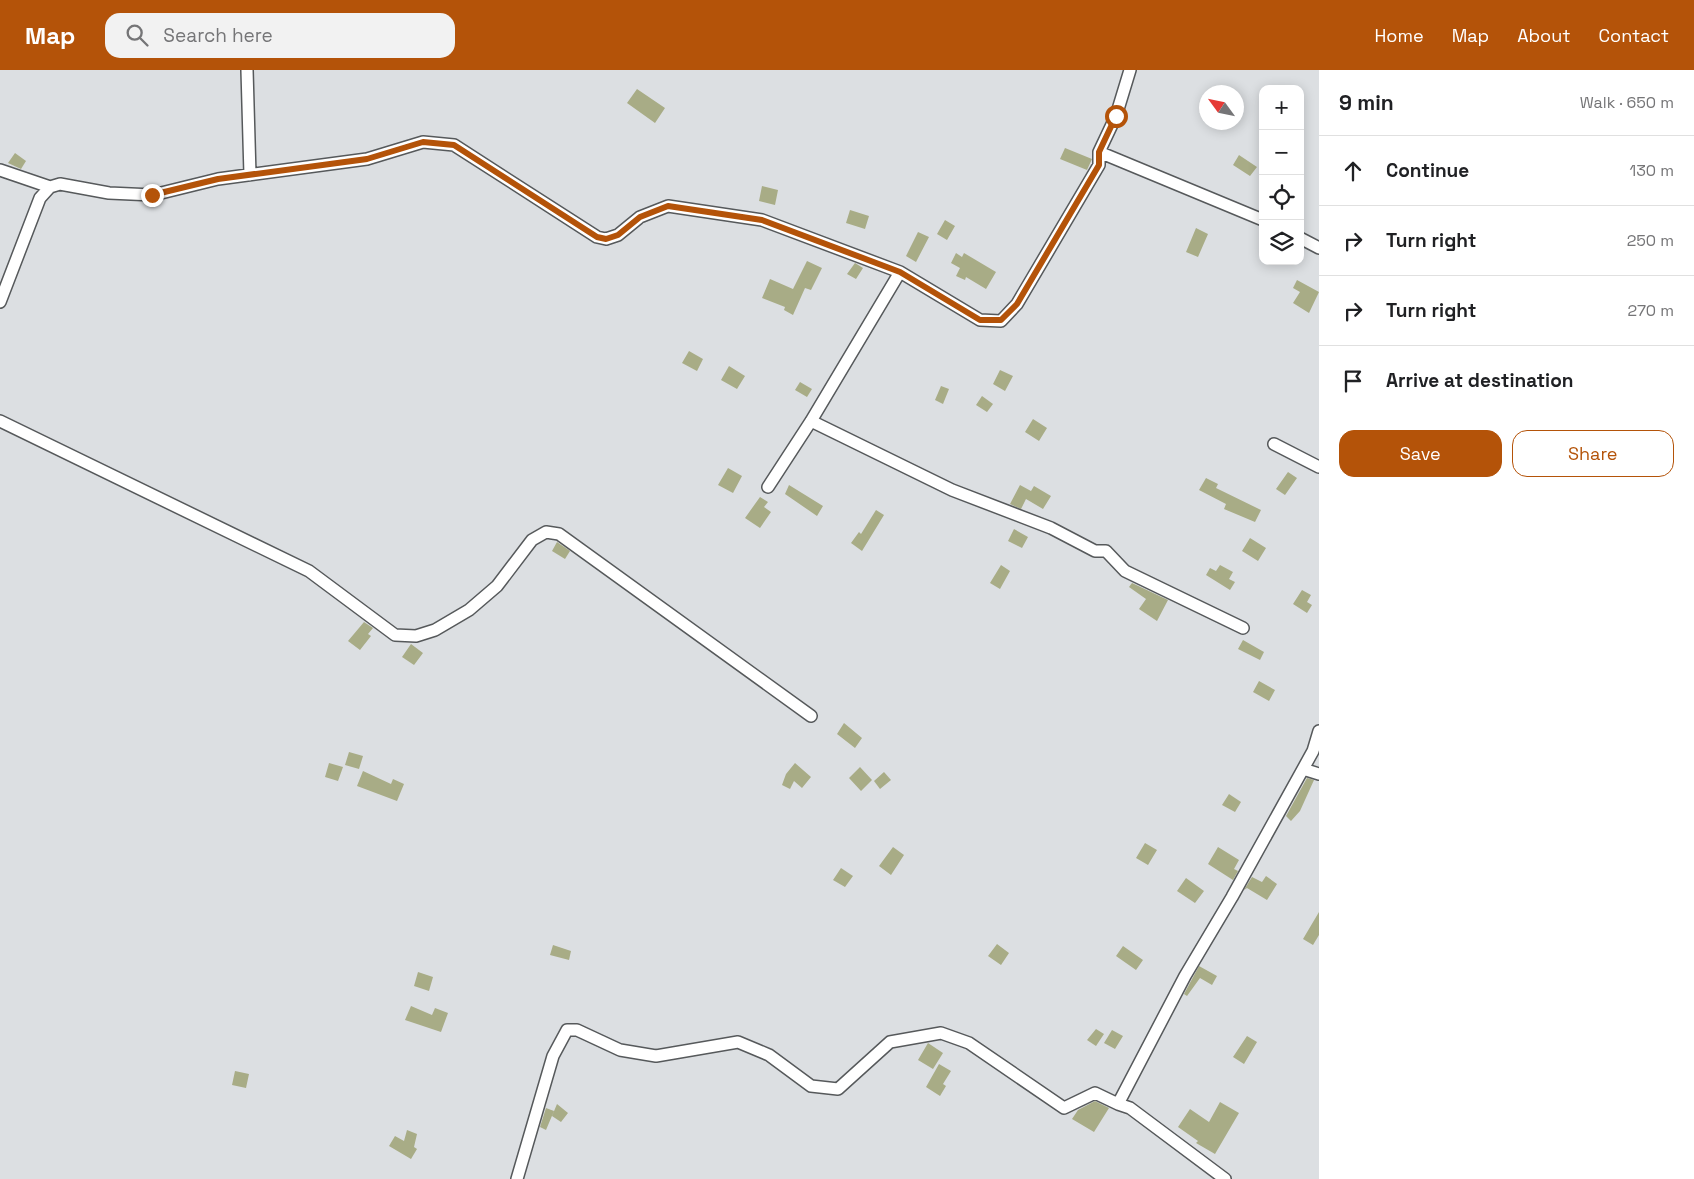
<!DOCTYPE html>
<html lang="en">
<head>
<meta charset="utf-8">
<style>
  body { margin:0; font-family:"Space Grotesk",sans-serif; background:#f2f2f2; color:#202124 }
  .controls { position:absolute; right:15px; top:15px; display:grid; overflow:hidden; border-radius:10px; box-shadow:0 2px 12px #0003 }
  .controls button { width:45px; height:45px; display:grid; place-items:center; padding:0; border:0; border-bottom:1px solid #e0e0e0; background:#fff; color:#202124; font:25px sans-serif }
  .compass { position:absolute; left:1199px; top:15px; width:45px; height:45px; border-radius:50%; background:#fff; box-shadow:0 2px 12px #0003; rotate:303deg }
  .stop { position:absolute; width:15px; height:15px; margin:-11px; border:4px solid #b45309; border-radius:50%; background:#fff }
  .stop.end { background:#b45309; border-color:#fff; box-shadow:0 1px 5px #0008 }
  .list { margin:0; padding:0; list-style:none }
  h2 { display:flex; justify-content:space-between; align-items:center; height:65px; margin:0; padding:0 20px; font-size:21px }
  h2 small { font-size:16px; font-weight:400; color:#757577 }
  .list li { display:grid; grid-template-columns:32px 1fr auto; gap:15px; align-items:center; box-sizing:border-box; height:70px; padding:0 20px; border-top:1px solid #e0e0e0 }
  .list b { display:block; font-size:19px; white-space:nowrap }
  .list em { font-size:16px; font-style:normal; color:#757577 }
  .actions { display:flex; gap:10px; padding:15px 20px }
  .actions a { flex:1; padding:11px 0; border:1px solid #b45309; border-radius:15px; text-align:center; font-size:18px; color:#b45309 }
  .actions .main { background:#b45309; color:#fff }
  .icon { flex:none; width:28px; height:28px; fill:none; stroke:currentColor; stroke-width:2; stroke-linecap:round; stroke-linejoin:round }
  .map { position:relative; flex:none; width:1319px; height:1109px; overflow:hidden }
  header { display:flex; align-items:center; gap:30px; box-sizing:border-box; height:70px; padding:0 25px; background:#b45309; color:#fff }
  header strong { font-size:24px }
  nav { display:flex; gap:28px; margin-inline-start:auto; font-size:18px }
  .search { width:350px; height:45px; background:#f2f2f2; display:flex; align-items:center; gap:12px; box-sizing:border-box; padding:0 18px; border-radius:15px; color:#757577; font-size:19px }
  main { display:flex }
  aside { flex:1; background:#fff }
  .map>svg:first-child { display:block }
  .building { fill:#a8ac86 }
  .lines { fill:none; stroke-linecap:round; stroke-linejoin:round }
  .minor-casing { stroke:#56595b; stroke-width:14 }
  .minor { stroke:#fff; stroke-width:11 }
  .route { stroke:#b45309; stroke-width:6 }
</style>
</head>
<body>
<header>
<strong>Map</strong>
<div class="search"><svg class="icon" aria-label="search" viewBox="0 0 24 24"><circle cx="10" cy="10" r="6"/><path d="M15 15l6 6"/></svg>Search here</div>
<nav><a>Home</a><a>Map</a><a>About</a><a>Contact</a></nav>
</header>
<main>
<div class="map">
<svg width="1319" height="1109" viewBox="0 0 1319 1109">
  <rect width="100%" height="100%" fill="#dcdfe2"/>
  <!-- building -->
  <path class="building" d="M637,19l28,19 -10,15 -28,-20z
    M1065,78l27,11 -5,11 -27,-11z
    M15,83l11,8 -5,8 -13,-6z
    M1239,85l18,12 -7,9 -17,-11z
    M762,116l16,4 -3,15 -16,-4z
    M850,140l19,6 -4,13 -19,-6z
    M945,150l10,6 -8,14 -10,-6z
    M1196,158l12,6 -10,23 -12,-5z
    M918,162l11,5 -13,25 -10,-6z
    M956,183l6,4 2,-4 32,19 -10,17 -20,-12 -1,3 -9,-4 4,-8 -9,-5z
    M807,191l15,7 -11,22 -6,-2 -12,27 -9,-5 1,-3 -23,-9 8,-19 23,10z
    M855,193l8,5 -7,11 -9,-5z
    M1297,210l22,12 -10,21 -16,-10 7,-11 -7,-4z
    M689,281l14,8 -6,12 -15,-8z
    M729,296l16,10 -8,13 -16,-9z
    M1000,300l13,6 -8,15 -12,-7z
    M800,312l12,7 -5,8 -12,-7z
    M941,316l8,3 -6,15 -8,-4z
    M982,326l11,8 -6,8 -11,-7z
    M1033,349l14,9 -8,13 -14,-9z
    M728,398l14,8 -9,17 -15,-8z
    M1288,402l9,6 -12,17 -9,-6z
    M1206,408l12,6 -2,4 45,22 -6,12 -31,-13 2,-5 -27,-14z
    M789,415l34,21 -6,10 -32,-22z
    M1020,415l11,6 3,-5 17,10 -8,13 -17,-10 -5,10 -11,-5z
    M760,427l8,5 -4,5 7,5 -11,16 -15,-10z
    M876,440l8,5 -22,36 -11,-8 8,-11 2,2z
    M1014,459l14,8 -6,11 -14,-7z
    M1250,468l16,10 -8,13 -16,-10z
    M557,472l13,9 -5,8 -13,-8z
    M1001,495l9,6 -10,18 -10,-6z
    M1220,495l13,7 -4,7 6,3 -5,8 -24,-15 4,-7 6,3z
    M1132,513l36,17 -11,21 -18,-12 7,-10 -17,-12z
    M1302,520l9,5 -4,7 5,3 -5,8 -14,-9z
    M364,552l9,6 -5,6 3,2 -11,14 -12,-9z
    M1243,570l21,12 -4,8 -22,-11z
    M411,574l12,9 -9,12 -12,-8z
    M1259,611l16,9 -6,11 -16,-9z
    M844,653l18,15 -7,10 -18,-14z
    M349,682l14,4 -4,13 -14,-4z
    M329,693l14,4 -5,14 -13,-4z
    M795,693l16,14 -9,11 -8,-7 -4,8 -8,-4 4,-11z
    M860,697l12,13 -11,11 -12,-13z
    M363,701l28,13 2,-5 11,5 -7,17 -40,-15z
    M884,702l7,8 -11,9 -6,-8z
    M1307,708l7,2 -14,31 -9,10 -5,-5z
    M1229,724l12,8 -6,10 -13,-7z
    M1145,773l12,7 -9,15 -12,-7z
    M893,777l11,8 -13,20 -12,-9z
    M1218,777l21,13 -5,9 4,2 -5,9 -25,-16z
    M841,798l12,8 -8,11 -12,-7z
    M1266,806l11,8 -10,16 -20,-12 -3,2 8,-13 10,5z
    M1186,808l18,13 -9,12 -18,-12z
    M1319,842v23l-6,10 -10,-6z
    M997,874l12,9 -8,12 -13,-9z
    M553,875l18,6 -2,9 -19,-5z
    M1123,876l20,14 -7,10 -20,-14z
    M1199,896l18,10 -5,9 -12,-7 -13,18 -3,-2z
    M418,902l15,5 -4,14 -15,-5z
    M411,936l21,9 3,-7 13,5 -7,19 -36,-12z
    M1096,959l8,5 -8,12 -9,-6z
    M1112,960l11,6 -8,13 -11,-6z
    M1247,966l10,6 -13,22 -11,-7z
    M928,973l15,10 -10,16 -15,-9z
    M939,994l12,7 -8,13 3,2 -6,10 -14,-9z
    M235,1001l14,3 -3,14 -14,-3z
    M1095,1031l14,7 -15,24 -22,-13 6,-9z
    M1220,1032l19,11 -24,41 -19,-11 2,-2 -20,-14 12,-18 19,13z
    M557,1034l11,9 -7,9 -9,-6z
    M546,1038l8,3 -8,19 -6,-3z
    M407,1060l10,4 -3,13 3,2 -6,10 -22,-13 6,-10 9,5z"/>
  <g class="lines">
    <!-- minor casing -->
    <g class="minor-casing">
      <path id="minor" d="M247,0l3,105
        M1099,82l164,68
        M0,100l50,17
        M1300,168l19,10
        M0,232l40,-104 10,-11 10,-3 49,9 44,2 65,-16 149,-20 56,-17 31,3 143,92 9,2 12,-4 22,-18 28,-11 94,14 138,52 80,48 21,1 16,-17 82,-139v-13l17,-36 14,-46
        M0,351l309,150 86,64 21,1 19,-6 34,-20 28,-24 35,-46 14,-8 13,2 252,182
        M811,351l141,69 99,38 44,23h11l19,20 118,57
        M1274,374l45,23
        M768,417l43,-66 89,-149
        M1303,699l16,5
        M1118,1034l12,4 95,71
        M517,1109l36,-123 14,-26h10l43,20 36,6 82,-14 31,13 42,31 27,3 52,-47 51,-9 28,10 95,65 31,-15 23,11 67,-128 47,-79 81,-146 6,-20"/>
    </g>
    <!-- minor -->
    <use href="#minor" class="minor"/>
  </g>
  <g class="lines">
    <!-- route -->
    <path class="route" d="M152,125l66,-16 149,-20 56,-17 31,3 143,92 9,2 12,-4 22,-18 28,-11 94,14 138,52 80,48h21l16,-16 82,-139v-13l17,-36"/>
  </g>
</svg>
<div class="controls">
<button>+</button>
<button>−</button>
<button><svg class="icon" aria-label="locate" viewBox="0 0 24 24"><circle cx="12" cy="12" r="6"/><path d="M12 2v4M12 18v4M2 12h4M18 12h4"/></svg></button>
<button><svg class="icon" aria-label="layers" viewBox="0 0 24 24"><path d="M12 4l9 5-9 5-9-5zM3 14l9 5 9-5"/></svg></button>
</div>
<svg class="compass" viewBox="-18 -18 36 36"><path d="M0-13l5 13h-10z" fill="#e53935"/><path d="M0 13l5-13h-10z" fill="#757577"/></svg>
<div class="stop" style="left:1116px;top:46px"></div>
<div class="stop end" style="left:152px;top:125px"></div>
</div>
<aside>
<h2>9 min<small>Walk · 650 m</small></h2>
<ul class="list">
<li><svg class="icon" aria-label="ahead" viewBox="0 0 24 24"><path d="M12 20V5M6 11l6-6 6 6"/></svg><div><b>Continue</b></div><em>130 m</em></li>
<li><svg class="icon" aria-label="right" viewBox="0 0 24 24"><path d="M7 20v-9h11M14 6l5 5-5 5"/></svg><div><b>Turn right</b></div><em>250 m</em></li>
<li><svg class="icon" aria-label="right" viewBox="0 0 24 24"><path d="M7 20v-9h11M14 6l5 5-5 5"/></svg><div><b>Turn right</b></div><em>270 m</em></li>
<li><svg class="icon" aria-label="arrive" viewBox="0 0 24 24"><path d="M6 21V4h12l-3 4 3 4H6"/></svg><div><b>Arrive at destination</b></div></li>
</ul>
<div class="actions"><a class="main">Save</a><a>Share</a></div>
</aside>
</main>
</body>
</html>
